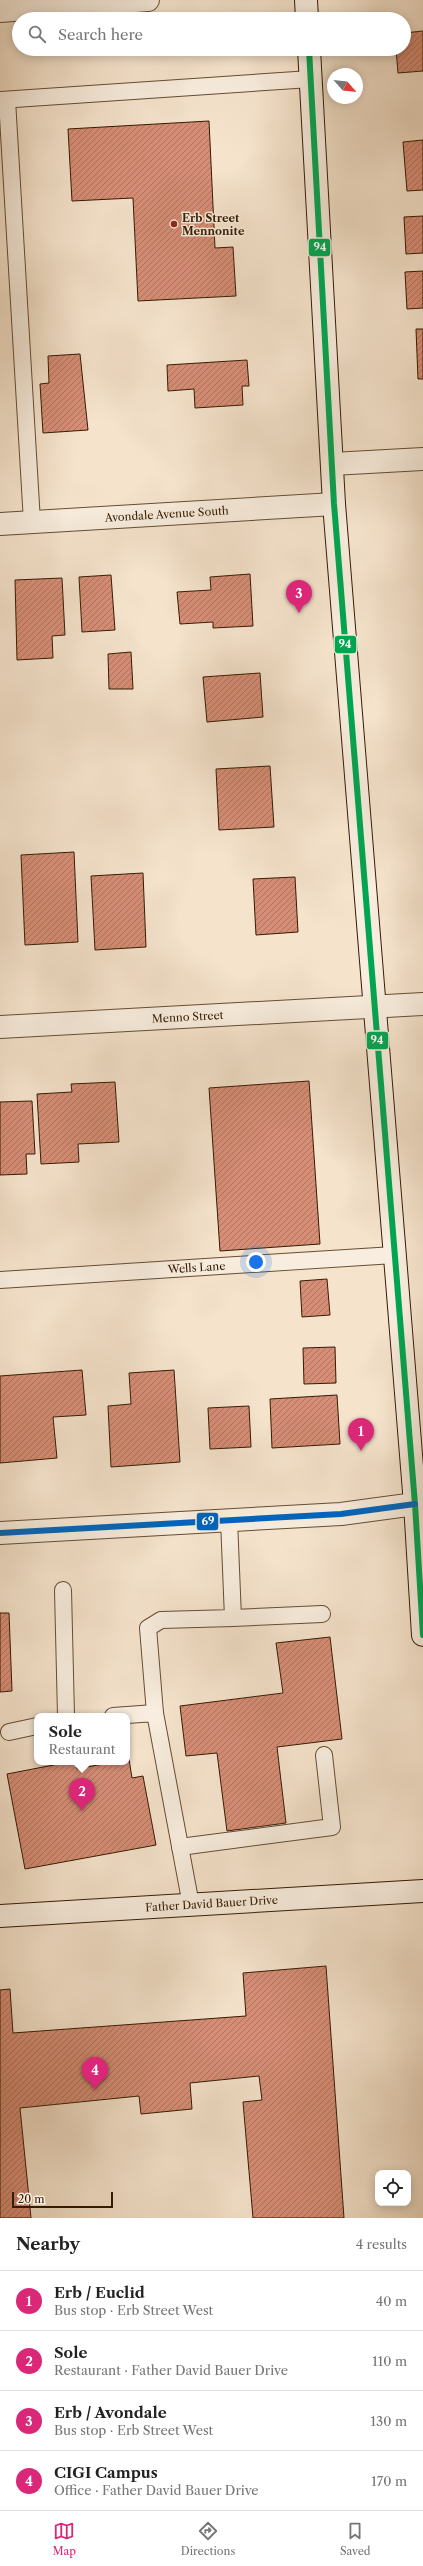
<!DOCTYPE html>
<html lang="en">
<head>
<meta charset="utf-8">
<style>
  body { margin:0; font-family:"Libre Caslon Text",serif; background:#f2f2f2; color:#222 }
  .controls { position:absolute; right:12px; bottom:12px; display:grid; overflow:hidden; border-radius:8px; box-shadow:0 2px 10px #0003 }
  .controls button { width:36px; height:36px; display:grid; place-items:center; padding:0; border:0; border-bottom:1px solid #e0e0e0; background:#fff; color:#222; font:20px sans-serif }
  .compass { position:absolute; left:327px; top:68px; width:36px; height:36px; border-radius:50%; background:#fff; box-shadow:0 2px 10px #0003; rotate:117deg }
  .scale { position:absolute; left:12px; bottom:10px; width:101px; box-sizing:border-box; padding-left:4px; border:2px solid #351b00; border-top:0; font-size:11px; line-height:14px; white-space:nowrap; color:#351b00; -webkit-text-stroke:3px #f8edde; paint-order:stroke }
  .you { position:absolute; left:256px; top:1262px; width:14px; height:14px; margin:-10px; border:3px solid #fff; border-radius:50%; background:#1a73e8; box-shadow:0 0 0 6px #1a73e833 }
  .badge { display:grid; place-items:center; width:26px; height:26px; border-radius:50%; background:#db2777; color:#fff; font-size:13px; font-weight:700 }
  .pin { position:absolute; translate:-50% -33px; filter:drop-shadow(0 1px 2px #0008) }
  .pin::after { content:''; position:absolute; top:21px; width:14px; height:12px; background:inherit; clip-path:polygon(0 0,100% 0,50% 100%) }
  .popup { position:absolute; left:34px; top:1713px; width:96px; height:52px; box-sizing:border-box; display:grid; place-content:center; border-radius:8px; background:#fff; filter:drop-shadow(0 1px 3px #0005); font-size:13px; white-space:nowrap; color:#767676 }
  .popup b { font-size:15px; color:#222 }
  .popup::after { content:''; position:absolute; left:50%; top:100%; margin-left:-8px; border:8px solid transparent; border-top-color:#fff }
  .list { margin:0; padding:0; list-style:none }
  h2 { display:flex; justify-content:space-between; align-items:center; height:52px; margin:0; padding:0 16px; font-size:17px }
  h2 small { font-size:13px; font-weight:400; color:#767676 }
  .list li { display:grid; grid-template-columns:26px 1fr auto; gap:12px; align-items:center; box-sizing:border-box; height:60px; padding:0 16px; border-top:1px solid #e0e0e0 }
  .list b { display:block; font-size:15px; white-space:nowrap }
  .list p { margin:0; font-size:13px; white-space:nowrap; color:#767676 }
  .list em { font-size:13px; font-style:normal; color:#767676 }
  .icon { flex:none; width:22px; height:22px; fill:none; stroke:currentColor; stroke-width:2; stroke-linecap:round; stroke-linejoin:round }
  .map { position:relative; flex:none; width:423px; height:2218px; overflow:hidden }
  .search { position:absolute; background:#fff; box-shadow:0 2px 10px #0003; left:12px; right:12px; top:12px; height:44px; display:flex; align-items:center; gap:10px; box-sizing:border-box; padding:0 14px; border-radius:22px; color:#767676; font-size:15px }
  .sheet { height:292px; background:#fff }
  nav { display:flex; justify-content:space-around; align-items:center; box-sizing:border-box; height:56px; border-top:1px solid #e0e0e0; background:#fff; font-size:11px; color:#767676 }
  nav a { display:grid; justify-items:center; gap:2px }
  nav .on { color:#db2777 }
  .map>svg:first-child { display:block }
  .building { fill:url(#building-hatch); stroke:#351b00 }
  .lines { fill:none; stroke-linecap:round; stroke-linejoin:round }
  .lane-casing { stroke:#654d33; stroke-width:18 }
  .street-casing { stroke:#654d33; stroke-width:24 }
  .secondary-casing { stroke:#351b00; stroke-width:24 }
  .lane { stroke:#f8edde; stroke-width:16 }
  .street { stroke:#f8edde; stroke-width:22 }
  .secondary { stroke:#f8edde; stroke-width:22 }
  .bus-1-casing { stroke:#f8edde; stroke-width:9 }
  .bus-2-casing { stroke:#f8edde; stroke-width:9 }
  .bus-1 { stroke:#00a651; stroke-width:6 }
  .bus-2 { stroke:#0065bd; stroke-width:6 }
  .poi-dot { fill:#8f2418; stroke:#f8edde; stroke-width:1.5 }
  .labels { text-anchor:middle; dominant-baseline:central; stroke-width:3; stroke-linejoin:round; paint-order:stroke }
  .poi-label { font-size:11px; font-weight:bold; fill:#351b00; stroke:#f8edde; text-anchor:start }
  .street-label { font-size:11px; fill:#351b00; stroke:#f8edde }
  .line-badge { stroke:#f8edde; stroke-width:1.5 }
  .badge-label { font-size:11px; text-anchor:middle; font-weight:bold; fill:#fff }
</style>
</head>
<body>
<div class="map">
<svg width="423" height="2218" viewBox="0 0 423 2218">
  <defs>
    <pattern id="building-hatch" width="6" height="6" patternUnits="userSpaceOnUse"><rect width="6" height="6" fill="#d78e77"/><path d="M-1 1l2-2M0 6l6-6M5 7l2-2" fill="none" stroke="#af735f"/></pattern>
  </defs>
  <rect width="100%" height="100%" fill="#f5e3cc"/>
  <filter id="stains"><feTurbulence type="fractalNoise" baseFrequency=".005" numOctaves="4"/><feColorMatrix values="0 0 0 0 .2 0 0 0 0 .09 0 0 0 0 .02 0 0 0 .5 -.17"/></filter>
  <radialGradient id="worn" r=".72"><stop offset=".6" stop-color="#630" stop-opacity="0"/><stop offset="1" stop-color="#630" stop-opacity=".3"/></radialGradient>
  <!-- building -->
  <path class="building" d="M423,31v40l-25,2 -2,-24h8v-16z
    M209,121l6,127 18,-1 3,49 -98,5 -5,-103 -61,3 -4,-72z
    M423,140v50l-16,1 -4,-49z
    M423,216v37l-17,1 -2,-37z
    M423,271v37l-16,1 -2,-37z
    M416,329h7v50h-5z
    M80,354l8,76 -45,3 -3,-49 9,-1 -1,-27z
    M247,360l2,26h-7l1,19 -48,3 -1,-19 -26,2 -1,-26z
    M250,574l3,52 -40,2v-6l-33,2 -3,-32 34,-2 -1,-13z
    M111,575l4,55 -33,2 -3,-55z
    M62,578l3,57 -13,1 1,22 -36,2 -2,-80z
    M131,652l2,37h-24l-1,-35z
    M260,673l3,44 -56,5 -4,-45z
    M270,766l4,61 -55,3 -3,-61z
    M74,852l4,90 -53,3 -4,-90z
    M143,873l3,74 -51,3 -4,-74z
    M295,877l3,55 -42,3 -3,-56z
    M309,1081l11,163 -100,7 -11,-163z
    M115,1082l4,60 -41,2 1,18 -38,2 -4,-70 35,-2 -1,-8z
    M32,1101l3,53h-9l1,20 -27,1v-73z
    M327,1279l3,36 -28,2 -2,-36z
    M335,1347l1,36 -32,1 -1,-36z
    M82,1370l4,45 -33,2 4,41 -57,5v-87z
    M174,1370l6,92 -69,5 -3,-61 23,-2 -2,-31z
    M337,1395l3,49 -68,4 -2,-49z
    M249,1406l2,41 -41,2 -2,-41z
    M0,1613h9l3,78 -12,1z
    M330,1637l12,102 -65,8 9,76 -59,8 -10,-78 -31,3 -6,-50 103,-13 -7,-50z
    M127,1759h2l3,19 11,-2 13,69 -131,24 -18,-95 62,-12h6l2,7 36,-7h14z
    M326,1966l18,252h-91l-10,-116 19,-2 -3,-24 -69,7 2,26 -51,5 -2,-18 -119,12 11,110h-31v-228l10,-1 3,44 233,-17 -3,-43z"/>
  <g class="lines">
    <!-- lane casing -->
    <g class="lane-casing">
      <g id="lane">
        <path d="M0,100l311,-21"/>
        <path d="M7,100l25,422"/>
        <path id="s1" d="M0,1280l394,-25"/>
        <path d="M63,1590l3,126"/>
        <path d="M233,1618l89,-4"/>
        <path d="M155,1713l-7,-85 13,-8 72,-2 -4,-98"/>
        <path d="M113,1716l42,-3 36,192"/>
        <path d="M9,1732l28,-6"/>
        <path d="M180,1847l152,-20 -8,-72"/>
      </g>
    </g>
    <!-- street casing -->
    <g class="street-casing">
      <g id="street">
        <path d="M0,11l148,-11"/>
        <path d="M332,464l91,-5"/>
        <path id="s2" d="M0,524l334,-20"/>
        <path id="s3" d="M0,1027l423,-23"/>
        <path d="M0,1533l341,-19 74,-10"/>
      </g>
    </g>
    <!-- secondary casing -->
    <g class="secondary-casing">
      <g id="secondary">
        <path d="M306,0l1,19"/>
        <path d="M309,49l25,455 81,1000 8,131"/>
        <path id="s4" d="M0,1916l423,-25"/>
      </g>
    </g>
    <!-- lane -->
    <use href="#lane" class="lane"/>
    <!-- street -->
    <use href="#street" class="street"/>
    <!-- secondary -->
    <use href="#secondary" class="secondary"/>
    <!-- bus-1 casing -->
    <g class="bus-1-casing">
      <path id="bus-1" d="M309,49l25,455 81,1000 8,131"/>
    </g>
    <!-- bus-2 casing -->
    <g class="bus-2-casing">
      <path id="bus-2" d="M0,1533l341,-19 74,-10"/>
    </g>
    <!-- bus-1 -->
    <use href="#bus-1" class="bus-1"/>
    <!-- bus-2 -->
    <use href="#bus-2" class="bus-2"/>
  </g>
  <!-- markers -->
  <circle class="poi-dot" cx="174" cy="224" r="4"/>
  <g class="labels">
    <!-- poi labels -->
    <g class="poi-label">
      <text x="182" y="218">Erb Street<tspan x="182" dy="13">Mennonite</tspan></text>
    </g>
    <!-- street labels -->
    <g class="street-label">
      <text stroke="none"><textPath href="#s2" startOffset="167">Avondale Avenue South</textPath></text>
      <text stroke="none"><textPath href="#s3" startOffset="188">Menno Street</textPath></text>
      <text stroke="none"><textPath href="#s1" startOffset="197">Wells Lane</textPath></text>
      <text stroke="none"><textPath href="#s4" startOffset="212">Father David Bauer Drive</textPath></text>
    </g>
  </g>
  <g class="line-badge">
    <rect x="308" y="238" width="23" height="19" rx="4" fill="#00a651"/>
    <rect x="334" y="635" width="23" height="19" rx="4" fill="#00a651"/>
    <rect x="366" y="1031" width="23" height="19" rx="4" fill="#00a651"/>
    <rect x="196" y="1512" width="23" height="19" rx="4" fill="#0065bd"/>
  </g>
  <g class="badge-label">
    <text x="320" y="251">94</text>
    <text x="345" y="648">94</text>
    <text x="377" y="1044">94</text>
    <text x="208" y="1525">69</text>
  </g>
  <rect width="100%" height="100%" filter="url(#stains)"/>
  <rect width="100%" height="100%" fill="url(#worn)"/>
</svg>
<div class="controls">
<button><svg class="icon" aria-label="locate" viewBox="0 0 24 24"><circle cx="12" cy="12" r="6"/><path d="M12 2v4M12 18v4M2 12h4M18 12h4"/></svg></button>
</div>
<svg class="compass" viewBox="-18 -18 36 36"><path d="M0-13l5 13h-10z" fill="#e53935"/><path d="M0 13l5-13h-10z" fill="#767676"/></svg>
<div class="scale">20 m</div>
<div class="you"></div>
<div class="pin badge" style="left:361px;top:1451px">1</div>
<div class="pin badge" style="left:82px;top:1811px">2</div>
<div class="popup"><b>Sole</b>Restaurant</div>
<div class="pin badge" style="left:299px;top:613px">3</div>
<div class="pin badge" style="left:95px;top:2090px">4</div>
<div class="search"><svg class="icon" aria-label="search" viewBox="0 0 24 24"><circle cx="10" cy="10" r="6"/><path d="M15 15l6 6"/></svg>Search here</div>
</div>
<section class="sheet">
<h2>Nearby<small>4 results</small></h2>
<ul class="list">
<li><span class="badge">1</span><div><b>Erb / Euclid</b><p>Bus stop · Erb Street West</p></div><em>40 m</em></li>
<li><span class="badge">2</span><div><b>Sole</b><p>Restaurant · Father David Bauer Drive</p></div><em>110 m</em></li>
<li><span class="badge">3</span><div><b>Erb / Avondale</b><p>Bus stop · Erb Street West</p></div><em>130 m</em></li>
<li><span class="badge">4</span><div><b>CIGI Campus</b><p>Office · Father David Bauer Drive</p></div><em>170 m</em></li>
</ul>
</section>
<nav>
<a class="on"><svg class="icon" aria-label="map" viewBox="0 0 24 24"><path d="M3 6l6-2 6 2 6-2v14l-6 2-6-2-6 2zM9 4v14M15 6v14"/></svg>Map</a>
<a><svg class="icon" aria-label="directions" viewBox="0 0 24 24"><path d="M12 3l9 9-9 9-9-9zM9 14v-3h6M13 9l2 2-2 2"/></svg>Directions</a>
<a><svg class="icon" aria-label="saved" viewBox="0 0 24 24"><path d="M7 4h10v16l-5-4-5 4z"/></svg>Saved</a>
</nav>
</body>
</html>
